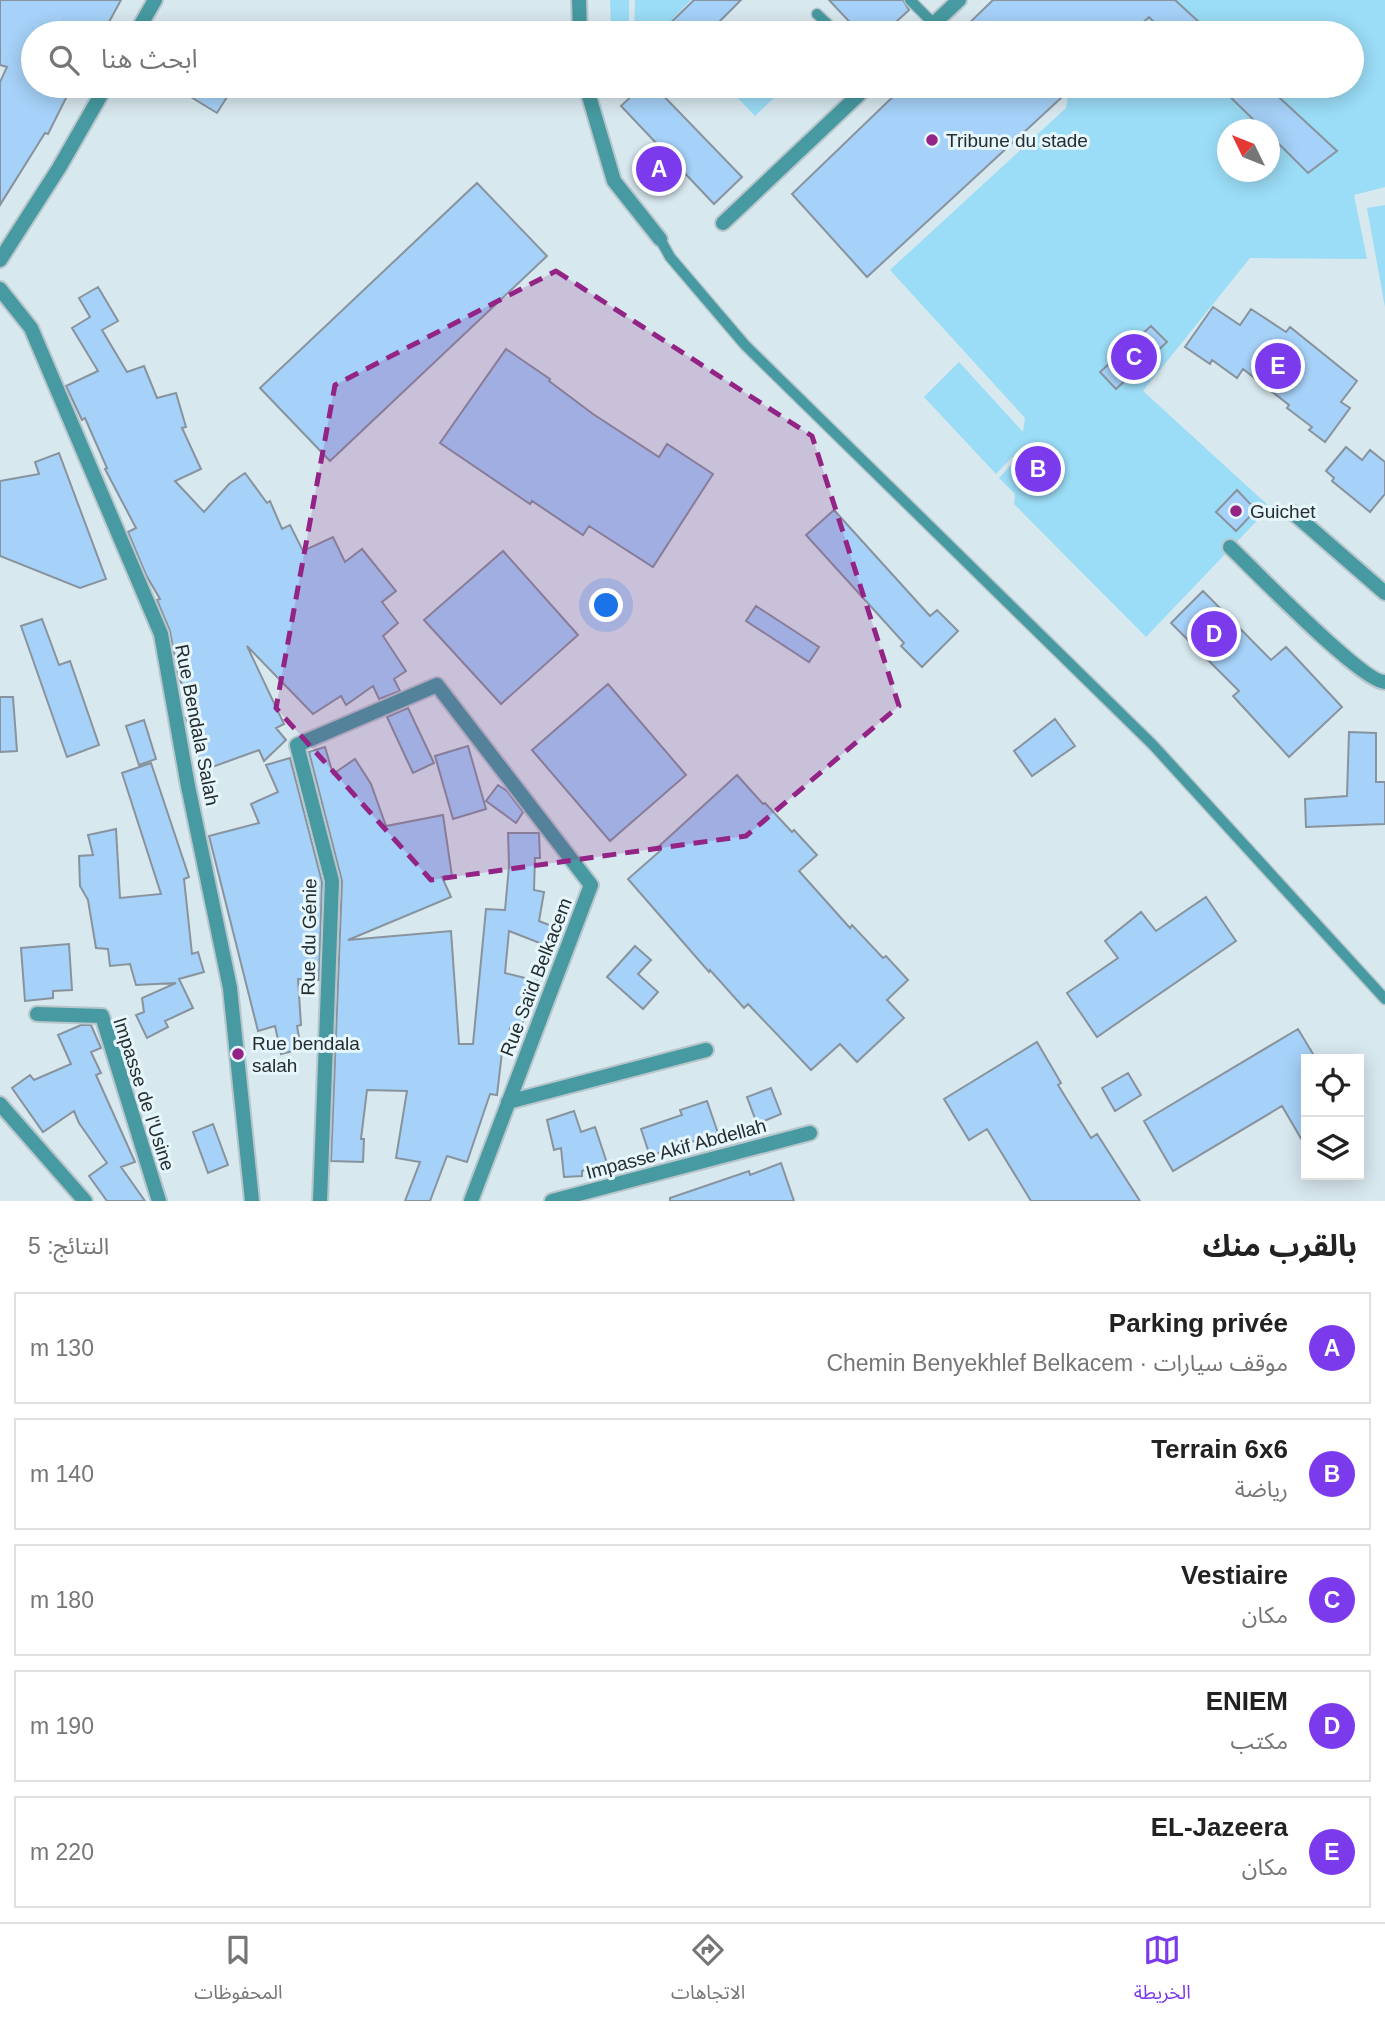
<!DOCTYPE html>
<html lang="ar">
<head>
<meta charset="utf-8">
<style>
  body { margin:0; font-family:Helvetica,"Noto Sans Arabic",sans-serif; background:#f6f6f6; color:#222; direction:rtl }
  .controls { position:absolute; right:21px; bottom:21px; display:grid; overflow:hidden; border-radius:0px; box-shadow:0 4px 18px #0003 }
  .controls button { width:63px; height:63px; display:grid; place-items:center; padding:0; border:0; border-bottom:2px solid #e0e0e0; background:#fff; color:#222; font:35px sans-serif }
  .compass { position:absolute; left:1217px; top:119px; width:63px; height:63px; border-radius:50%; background:#fff; box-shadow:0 4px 18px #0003; rotate:313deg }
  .you { position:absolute; left:607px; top:606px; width:24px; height:24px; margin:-18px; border:5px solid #fff; border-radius:50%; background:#1a73e8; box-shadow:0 0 0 10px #1a73e833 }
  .badge { display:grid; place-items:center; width:46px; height:46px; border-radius:50%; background:#7c3aed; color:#fff; font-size:23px; font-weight:700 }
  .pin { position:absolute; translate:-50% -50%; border:4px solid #fff; box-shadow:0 2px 7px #0006 }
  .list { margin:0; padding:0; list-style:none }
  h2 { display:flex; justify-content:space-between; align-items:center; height:91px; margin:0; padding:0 28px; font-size:30px }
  h2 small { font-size:23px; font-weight:400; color:#767676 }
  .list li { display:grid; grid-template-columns:46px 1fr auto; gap:21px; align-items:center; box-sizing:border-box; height:112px; margin:0 14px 14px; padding:0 14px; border:2px solid #e0e0e0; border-radius:0px }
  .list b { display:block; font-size:26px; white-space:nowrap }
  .list p { margin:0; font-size:23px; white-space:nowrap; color:#767676 }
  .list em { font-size:23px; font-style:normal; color:#767676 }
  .icon { flex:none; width:38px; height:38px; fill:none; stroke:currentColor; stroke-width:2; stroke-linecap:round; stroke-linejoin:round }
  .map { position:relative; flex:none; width:1385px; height:1201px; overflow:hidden; direction:ltr }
  .search { position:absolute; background:#fff; box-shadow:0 4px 18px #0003; left:21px; right:21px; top:21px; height:77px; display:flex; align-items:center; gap:18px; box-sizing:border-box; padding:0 24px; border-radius:38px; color:#767676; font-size:26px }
  .sheet { height:721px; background:#fff }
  nav { display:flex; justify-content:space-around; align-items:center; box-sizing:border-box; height:98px; border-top:2px solid #e0e0e0; background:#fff; font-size:19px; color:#767676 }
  nav a { display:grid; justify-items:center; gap:4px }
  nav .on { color:#7c3aed }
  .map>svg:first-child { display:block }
  .green { fill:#9bdcf6; fill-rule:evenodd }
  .building { fill:#a6d1f8; stroke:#88939d; stroke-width:2 }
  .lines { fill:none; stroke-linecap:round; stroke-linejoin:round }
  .lane-casing { stroke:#b8c6cc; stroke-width:13 }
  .street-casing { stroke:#b8c6cc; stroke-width:18 }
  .lane { stroke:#479aa1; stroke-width:10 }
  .street { stroke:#479aa1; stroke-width:14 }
  .marked { fill:#932485; fill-opacity:0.2; stroke:#932485; stroke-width:5; stroke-dasharray:14 9; stroke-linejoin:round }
  .poi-dot { fill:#932485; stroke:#e5f6fc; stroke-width:2.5 }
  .labels { text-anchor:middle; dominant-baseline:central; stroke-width:6; stroke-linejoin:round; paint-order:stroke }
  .poi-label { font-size:19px; fill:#262d2f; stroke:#e5f6fc; text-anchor:start }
  .street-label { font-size:19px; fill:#262d2f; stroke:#e5f6fc }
</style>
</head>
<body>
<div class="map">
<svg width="1385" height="1201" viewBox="0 0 1385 1201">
  <rect width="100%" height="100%" fill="#d8e8ef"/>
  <!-- green -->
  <path class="green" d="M610,0h19v33h-18z
    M635,0h56l-32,33h-25z
    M1081,0h304v187l-31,8 13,64 -117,-1 -107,133 127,116 -124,130 -132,-133 1,-10 -16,-16 21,-23 1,-7 -25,26 -72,-77 35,-35 64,70 2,-14 -135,-148 176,-162 3,-22h283v-53h-276zM1228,130h42v42h-42z
    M726,86h51l5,4 -27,26z
    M1385,205v102l-18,-99z"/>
  <!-- building -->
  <path class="building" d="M0,0h121l-18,33h-70v53h39l-24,48 -3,-1 -45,72v-123l7,-15 -7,-2z
    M694,0h47l-33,33h-48z
    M829,0h74l6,10 -25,23h-24z
    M993,0h182l36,33h-46l-16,-16 -18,16h-172z
    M173,86h61l-17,27z
    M642,86h12l88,91 -28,27 -93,-98z
    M904,86h170l-207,191 -75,-83z
    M1219,86h48l70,65 -29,22 -38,-38v-5h-6z
    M477,183l70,73 -217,205 -70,-73z
    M98,287l20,34 -16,9 25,42 17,-6 13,32 19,-5 10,34 -4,1 19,41 -26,12 29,31 25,-28 16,-11 22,30 3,-2 12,28 8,-4 13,26 30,-14 12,25 17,-13 34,42 -14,11 16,21 -15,13 23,35 -12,8 6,12 -21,8 -6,-13 -27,19 -5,-9 -28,18 -66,-68 37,78 -8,4 10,12 -22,21 -5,-11 -55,20 -18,-52 9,-3 -17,-40 -8,-44 -13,-31 3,-1 -14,-24 -18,-43 8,-4 -31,-59 2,-1 -22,-50 -3,2 -16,-34 32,-15 -26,-43 18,-11 -11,-19z
    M1213,307l27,18 11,-16 35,23 4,-5 67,54 -16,21 9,6 -25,34 -16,-12 3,-3 -25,-19 2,-3 -46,-36 -6,9 -25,-18 -2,4 -25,-17z
    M1151,326l16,16 -51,47 -16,-17z
    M506,349l44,30 -1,2 44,33 66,43 8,-13 46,30 -60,93 -64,-41 -6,9 -51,-34 -2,3 -90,-61z
    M1346,447l16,13 8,-10 15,12v32l-15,18 -38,-31 2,-3 -8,-7z
    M59,453l47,126 -26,9 -80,-32v-75l39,-7 -4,-12z
    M1237,490l19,20 -20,21 -20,-19z
    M834,510l96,106 7,-6 21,21 -36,36 -21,-21 3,-3 -98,-108z
    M503,551l75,84 -77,69 -77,-84z
    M1203,591l68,69 15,-13 56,60 -53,50 -56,-61 6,-5 -68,-68z
    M756,606l63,41 -10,15 -63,-41z
    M42,619l17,46 11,-4 29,84 -32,12 -46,-131z
    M608,684l78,91 -76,66 -78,-91z
    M0,697h13l4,54 -17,1z
    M408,708l26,55 -21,10 -26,-56z
    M1055,719l20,27 -43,30 -18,-25z
    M144,720l12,39 -17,6 -13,-39z
    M1349,732l27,1v49h9v42l-79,3 -1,-28 42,-3z
    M468,746l18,63 -33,10 -18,-63z
    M325,747l8,27 22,-15 16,25 15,42 57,-11 9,61 -10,1 9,20 -103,43 103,-9 8,113h14l13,-135 19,1 4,-44 -1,-33h31l1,25h-5l-1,32 10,2 -5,29 23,9 -7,19 -46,-18 -4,42 32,8 -17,50 -10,-3 -2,24h-6l-5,43 -7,-1 -23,68 -20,-6 -17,45h-25l15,-39 -24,-4 11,-67 -40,-1 -6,49h3l-1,23 -32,-1 11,-280 -33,-129z
    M290,758l32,124 -3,98 -21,-1 3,46 -4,1 4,23 -20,5 -6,-28 -17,5 -49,-195 50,-13 -8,-19 27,-12 -12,-27z
    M151,763l38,114 -5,2 8,75 6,-2 6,20 -25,7 14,29 -28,13 3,6 -21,11 -11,-23 8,-3 -2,-14 34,-15 -40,2 -6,-21 -20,2 -2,-17 -12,-1 -8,-48 -8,-14 -1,-30 14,-1 -5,-20 28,-6 4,69 41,-4 -39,-121z
    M737,775l26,29 2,-1 27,29 2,-2 23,25 -18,16 51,57 2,-3 31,33 3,-2 22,24 -21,20 17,18 -47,44 -17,-18 -29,26 -63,-66 -4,4 -34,-38 -1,2 -81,-93 32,-28 -3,-3z
    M498,785l9,6 16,21 -7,11 -30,-22z
    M1206,897l30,44 -139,96 -30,-44 51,-35 -13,-17 36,-29 15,19z
    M69,944l3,46 -19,1v7l-28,3 -4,-53z
    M635,946l16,14 -13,14 20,18 -15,17 -36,-32z
    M81,1025h10l10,23 -10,4 10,21 -5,2 39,87 -14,5 24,34h-38l-18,-25 18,-13 -28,-40 -5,-12 -31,21 -31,-44 18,-13 4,5 37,-16 -13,-29z
    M1298,1029l18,30h-10v88l-24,-41 -109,65 -29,-50z
    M1037,1042l24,41 -3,2 33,53 6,-4 43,67h-109l-44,-72 -18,11 -25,-41z
    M1128,1073l13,22 -26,16 -13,-23z
    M771,1088l10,26 -24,10 -10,-27z
    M707,1101l11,32 -68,23 -9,-27 41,-14 -2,-5z
    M574,1111l7,21 14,-5 12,36 -25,8v5l-18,1 -3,-29 -7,2 -7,-30z
    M213,1124l15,41 -20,8 -15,-41z
    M781,1163l13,38h-124v-3l79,-27 1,4z"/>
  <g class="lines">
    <!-- lane casing -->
    <g class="lane-casing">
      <path id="lane" d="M910,0l24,24
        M817,14l20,19
        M660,239l10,18 75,88 408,400 232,254"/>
    </g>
    <!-- street casing -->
    <g class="street-casing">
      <path id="street" d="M579,0l1,33
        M136,33l19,-33
        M924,33l35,-33
        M586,86l28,95 46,58
        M723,223l145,-137
        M0,260l59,-92 47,-82
        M0,289l31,39 130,306 27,152 42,202 22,213
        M1292,512l93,81
        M1230,547c23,22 133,136 155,135
        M37,1014l65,2 57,185
        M508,1102l198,-52
        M0,1104l85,97
        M320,1201l12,-320 -35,-136 140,-60 154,200 -120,316
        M552,1201l258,-68"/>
    </g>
    <!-- lane -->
    <use href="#lane" class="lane"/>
    <!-- street -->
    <use href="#street" class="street"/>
  </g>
  <!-- marked area -->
  <path class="marked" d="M556,271l256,165 87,270 -153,130 -315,44 -155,-172 59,-323z"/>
  <!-- markers -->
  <g class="poi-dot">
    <circle cx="932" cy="140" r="7"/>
    <circle cx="1236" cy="511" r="7"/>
    <circle cx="238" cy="1054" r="7"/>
  </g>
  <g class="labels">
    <!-- poi labels -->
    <g class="poi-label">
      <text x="946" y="140">Tribune du stade</text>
      <text x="1250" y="511">Guichet</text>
      <text x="252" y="1043">Rue bendala<tspan x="252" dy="22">salah</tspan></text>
    </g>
    <!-- street labels -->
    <g class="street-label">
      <text transform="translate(197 725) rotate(79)">Rue Bendala Salah</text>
      <text transform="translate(309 937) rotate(-89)">Rue du Génie</text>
      <text transform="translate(536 977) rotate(-69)">Rue Saïd Belkacem</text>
      <text transform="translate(144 1094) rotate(72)">Impasse de l'Usine</text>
      <text transform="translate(676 1149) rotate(-15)">Impasse Akif Abdellah</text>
    </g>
  </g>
</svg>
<div class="controls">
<button><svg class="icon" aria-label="locate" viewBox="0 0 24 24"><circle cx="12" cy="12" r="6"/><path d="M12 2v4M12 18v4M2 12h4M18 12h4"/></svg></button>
<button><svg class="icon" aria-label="layers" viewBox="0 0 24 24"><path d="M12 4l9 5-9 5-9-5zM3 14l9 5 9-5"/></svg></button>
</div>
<svg class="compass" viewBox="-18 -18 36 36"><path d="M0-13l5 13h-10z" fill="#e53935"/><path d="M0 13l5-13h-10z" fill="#767676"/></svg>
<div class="you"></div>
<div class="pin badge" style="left:659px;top:169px">A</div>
<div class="pin badge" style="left:1038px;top:469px">B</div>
<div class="pin badge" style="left:1134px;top:357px">C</div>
<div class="pin badge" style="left:1214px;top:634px">D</div>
<div class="pin badge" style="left:1278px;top:366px">E</div>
<div class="search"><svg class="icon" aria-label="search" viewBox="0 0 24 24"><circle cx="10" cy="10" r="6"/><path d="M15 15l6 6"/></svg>ابحث هنا</div>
</div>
<section class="sheet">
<h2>بالقرب منك<small>النتائج: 5</small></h2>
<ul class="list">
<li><span class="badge">A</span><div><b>Parking privée</b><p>موقف سيارات · Chemin Benyekhlef Belkacem</p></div><em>130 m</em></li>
<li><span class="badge">B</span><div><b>Terrain 6x6</b><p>رياضة</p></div><em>140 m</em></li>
<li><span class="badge">C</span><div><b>Vestiaire</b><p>مكان</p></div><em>180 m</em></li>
<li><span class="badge">D</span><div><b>ENIEM</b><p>مكتب</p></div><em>190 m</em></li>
<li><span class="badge">E</span><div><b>EL-Jazeera</b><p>مكان</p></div><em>220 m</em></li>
</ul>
</section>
<nav>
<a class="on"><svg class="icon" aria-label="map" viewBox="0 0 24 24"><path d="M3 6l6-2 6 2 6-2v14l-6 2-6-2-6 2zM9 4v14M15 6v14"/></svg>الخريطة</a>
<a><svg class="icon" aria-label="directions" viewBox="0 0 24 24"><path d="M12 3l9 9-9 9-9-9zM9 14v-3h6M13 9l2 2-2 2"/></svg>الاتجاهات</a>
<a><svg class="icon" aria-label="saved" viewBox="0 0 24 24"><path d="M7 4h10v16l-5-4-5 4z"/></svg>المحفوظات</a>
</nav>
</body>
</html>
